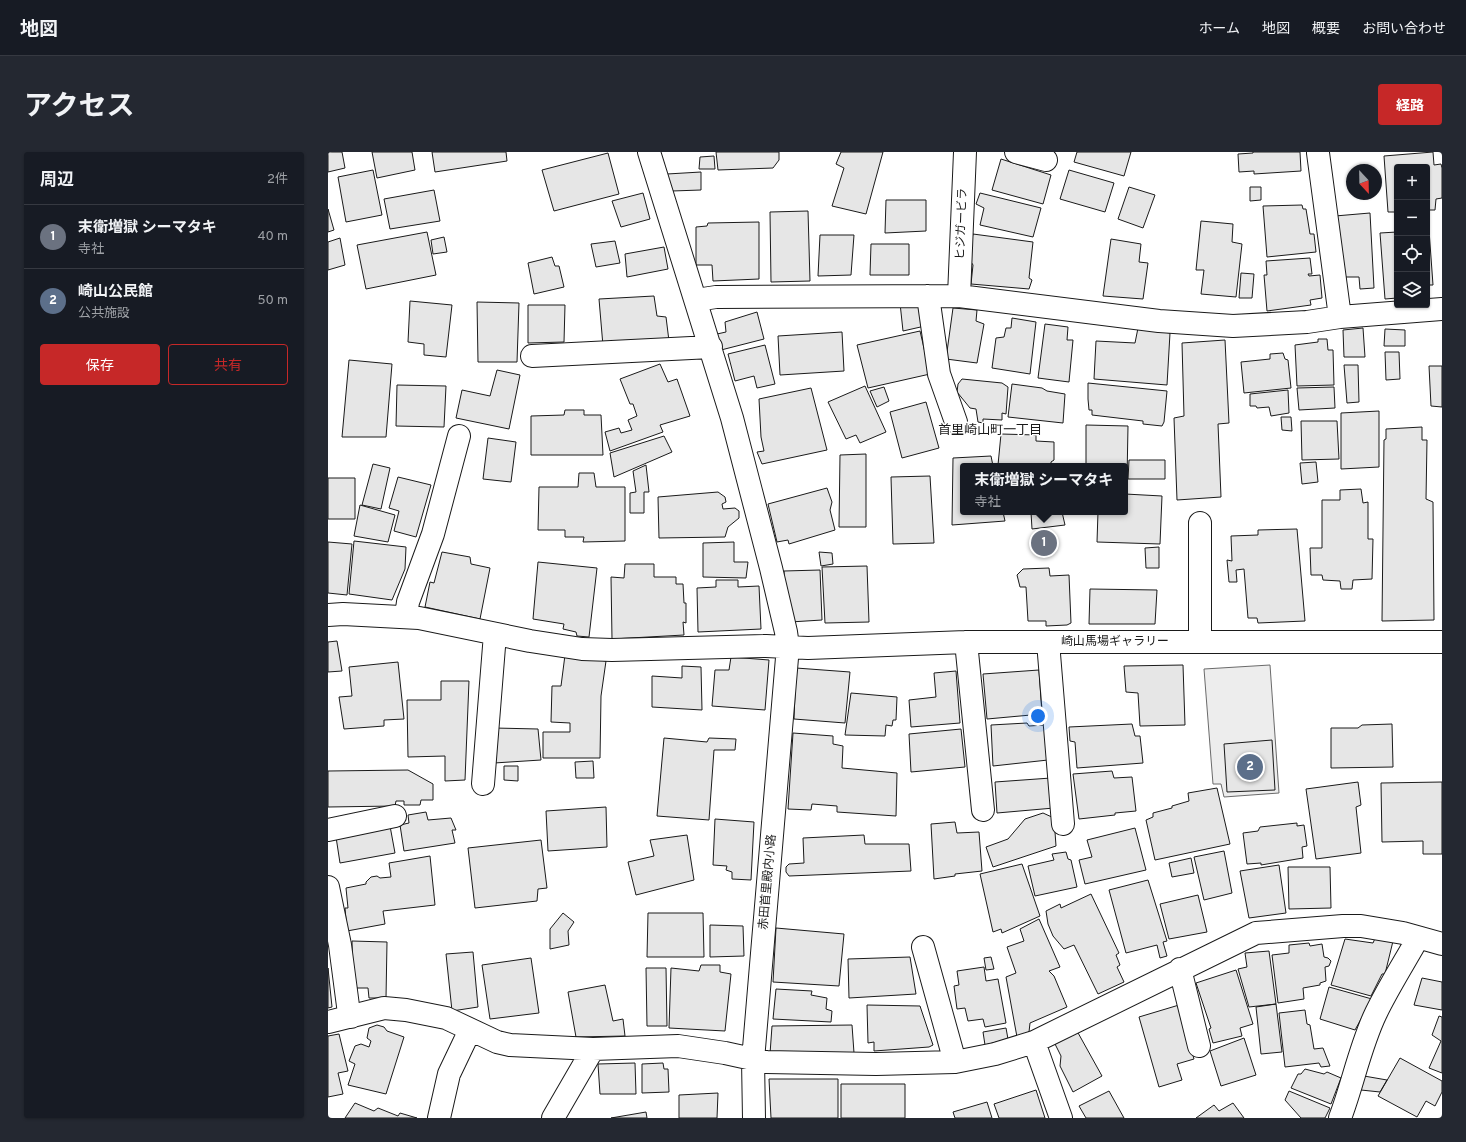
<!DOCTYPE html>
<html lang="ja">
<head>
<meta charset="utf-8">
<style>
  body { margin:0; font-family:Overpass,"Noto Sans JP",sans-serif; background:#242831; color:#f1f3f6 }
  .controls { position:absolute; right:12px; top:12px; display:grid; overflow:hidden; border-radius:4px; box-shadow:0 1px 3px #0004 }
  .controls button { width:36px; height:36px; display:grid; place-items:center; padding:0; border:0; border-bottom:1px solid #363941; background:#171b24; color:#f1f3f6; font:20px sans-serif }
  .compass { position:absolute; left:1018px; top:12px; width:36px; height:36px; border-radius:50%; background:#171b24; box-shadow:0 1px 3px #0004; rotate:158deg }
  .you { position:absolute; left:710px; top:564px; width:14px; height:14px; margin:-10px; border:3px solid #fff; border-radius:50%; background:#1a73e8; box-shadow:0 0 0 6px #1a73e833 }
  .badge { display:grid; place-items:center; width:26px; height:26px; border-radius:50%; background:#c62828; color:#fff; font-size:13px; font-weight:700 }
  .pin { position:absolute; translate:-50% -50%; border:2px solid #fff; box-shadow:0 1px 4px #0006 }
  .popup { position:absolute; left:632px; top:311px; width:168px; height:52px; box-sizing:border-box; display:grid; place-content:center; border-radius:4px; background:#171b24; filter:drop-shadow(0 1px 3px #0005); font-size:13px; white-space:nowrap; color:#9ea1a6 }
  .popup b { font-size:15px; color:#f1f3f6 }
  .popup::after { content:''; position:absolute; left:50%; top:100%; margin-left:-8px; border:8px solid transparent; border-top-color:#171b24 }
  .list { margin:0; padding:0; list-style:none }
  h2 { display:flex; justify-content:space-between; align-items:center; height:52px; margin:0; padding:0 16px; font-size:17px }
  h2 small { font-size:13px; font-weight:400; color:#9ea1a6 }
  .list li { display:grid; grid-template-columns:26px 1fr auto; gap:12px; align-items:center; box-sizing:border-box; height:64px; padding:0 16px; border-top:1px solid #363941 }
  .list b { display:block; font-size:15px; white-space:nowrap }
  .list p { margin:0; font-size:13px; white-space:nowrap; color:#9ea1a6 }
  .list em { font-size:13px; font-style:normal; color:#9ea1a6 }
  .actions { display:flex; gap:8px; padding:12px 16px }
  .actions a { flex:1; padding:9px 0; border:1px solid #c62828; border-radius:4px; text-align:center; font-size:14px; color:#c62828 }
  .actions .main { background:#c62828; color:#fff }
  .icon { flex:none; width:22px; height:22px; fill:none; stroke:currentColor; stroke-width:2; stroke-linecap:round; stroke-linejoin:round }
  .map { position:relative; flex:none; width:1114px; height:966px; overflow:hidden; border-radius:4px }
  header { display:flex; align-items:center; gap:24px; box-sizing:border-box; height:56px; padding:0 20px; background:#171b24; border-bottom:1px solid #363941 }
  header strong { font-size:19px }
  nav { display:flex; gap:22px; margin-inline-start:auto; font-size:14px }
  .intro { display:flex; align-items:center; justify-content:space-between; box-sizing:border-box; height:96px; padding:0 24px }
  h1 { margin:0; font-size:28px }
  .button { padding:10px 18px; border-radius:4px; background:#c62828; color:#fff; font-size:14px; font-weight:700 }
  main { display:flex; gap:24px; padding:0 24px }
  aside { flex:1; background:#171b24; border-radius:4px; box-shadow:0 1px 3px #0004 }
  .map>svg:first-child { display:block }
  .green { fill:#ededed; stroke:#6a6a6a }
  .building { fill:#e6e6e6; stroke:#1a1a1a }
  .lines { fill:none; stroke-linecap:round; stroke-linejoin:round }
  .minor-casing { stroke:#1a1a1a; stroke-width:24 }
  .minor { stroke:#fff; stroke-width:22 }
  .labels { text-anchor:middle; dominant-baseline:central; stroke-width:3; stroke-linejoin:round; paint-order:stroke }
  .street-label { font-size:12px; fill:#1a1a1a; stroke:#fff }
  .neighbourhood-label { font-size:13px; fill:#1a1a1a; stroke:#fff }
</style>
</head>
<body>
<header>
<strong>地図</strong>
<nav><a>ホーム</a><a>地図</a><a>概要</a><a>お問い合わせ</a></nav>
</header>
<div class="intro"><h1>アクセス</h1><a class="button">経路</a></div>
<main>
<aside>
<h2>周辺<small>2件</small></h2>
<ul class="list">
<li><span class="badge" style="background:#6b7280">1</span><div><b>末衛増獄 シーマタキ</b><p>寺社</p></div><em>40 m</em></li>
<li><span class="badge" style="background:#5c6f8a">2</span><div><b>崎山公民館</b><p>公共施設</p></div><em>50 m</em></li>
</ul>
<div class="actions"><a class="main">保存</a><a>共有</a></div>
</aside>
<div class="map">
<svg width="1114" height="966" viewBox="0 0 1114 966">
  <rect width="100%" height="100%" fill="#fff"/>
  <!-- green -->
  <path class="green" d="M942,513l9,128 -55,4 -3,-13h-8l-9,-115z"/>
  <!-- building -->
  <path class="building" d="M0,0h14l3,16 -17,4z
    M44,0h40l3,18 -38,8z
    M104,0h74l1,9 -72,11z
    M388,0h63v8l-6,8 -55,2z
    M513,0h42l-17,62 -34,-8 12,-38 -8,-4z
    M749,0h54l-7,24 -50,-14z
    M925,0h47l1,19 -47,3v-3l-15,1 -1,-18 15,-1z
    M1105,0l1,13 7,-1 1,4v30l-6,1 -1,11h-8v-43h-30v45h-9l-4,-56z
    M280,1l11,41 -65,17 -12,-41z
    M386,4l1,13h-16l1,-12z
    M673,7l50,16 -8,29 -51,-14z
    M45,18l9,45 -36,7 -8,-45z
    M741,18l45,13 -9,29 -45,-13z
    M373,20v18l-29,1 -5,-17z
    M801,35l26,8 -12,33 -25,-9z
    M922,35h11v13l-11,1z
    M106,38l6,31 -50,8 -6,-30z
    M315,41l7,26 -29,8 -9,-26z
    M652,41l61,15 -8,29 -53,-12 4,-17 -8,-4z
    M558,48h40v31l-41,2z
    M974,53l1,4h3l4,25h4l2,18 -49,5 -4,-51z
    M0,57l6,21 -6,2z
    M480,59l2,70 -39,1 -1,-70z
    M1042,61l4,75 -14,1 -1,-12h-15l-9,-61z
    M873,69l32,3 -1,18 10,2 -6,53 -35,-3 3,-24h-8z
    M431,70v57l-46,2 -1,-16h-16v-38l11,-1 1,-3z
    M1099,78h2l4,55h-6z
    M99,80l9,43 -70,14 -9,-44z
    M1069,80v66l-12,1 -5,-66z
    M645,82l60,8 -4,36 3,2 -3,9 -58,-5 2,-19 -5,-8z
    M492,83h34l-3,40 -33,1z
    M116,85l3,15 -14,2 -2,-14z
    M12,86l5,27 -17,5v-28z
    M783,87l30,5 -2,18 9,1 -5,36 -40,-3z
    M287,89l5,22 -24,4 -5,-23z
    M543,92h38v31h-39z
    M336,95l4,22 -41,8 -2,-23z
    M224,105l3,9h4l5,21 -30,7 -6,-31z
    M982,106l2,16h-4l1,2 11,-1 2,23 -12,2 1,5 -44,6 -3,-36h3l-1,-14z
    M913,121l13,1 -2,24h-13z
    M326,144l3,20 9,1 3,24 -66,5 -4,-47z
    M82,149l42,4 -6,52 -22,-2v-11l-16,-2z
    M593,149l4,25 -22,5 -3,-28z
    M149,150l42,1 -2,59h-39z
    M200,153h37l-1,37 -36,1z
    M625,156l24,2 -1,11 8,3 -7,39 -31,-4z
    M429,160l7,27 -43,11 -4,-16 9,-2 -1,-10z
    M684,166l24,4 -6,52 -38,-6 4,-30 8,-1 2,-9h5z
    M717,172l23,3 -1,13h6l-4,42 -31,-4z
    M810,176l32,5 -3,52 -73,-6 2,-38 39,2z
    M1035,176l2,29h-21l-1,-27z
    M1057,177l20,1v16h-21z
    M592,179l10,43 -62,14 -11,-43z
    M514,180l2,39 -64,4 -2,-39z
    M990,187h9l1,11h5l1,35 -37,1 -2,-41 23,-3z
    M897,188l4,83 -11,1 3,73 -44,3 -3,-82 10,-2 -2,-73z
    M437,193l10,39 -18,4 -3,-12 -19,5 -7,-27z
    M1057,200h14l1,27 -14,1z
    M955,201l2,6 3,1 3,28 -47,5 -3,-31 29,-3v-5z
    M21,208l43,4 -6,73h-44z
    M332,212l8,18 9,-3 13,37 -30,9 3,7 -53,19 -5,-19 14,-4 2,5 11,-3 -4,-10 9,-4 -4,-12h-3l-10,-25z
    M1016,213h14l1,37 -12,1z
    M1101,214h13v41l-11,-1z
    M169,218l23,5 -11,54 -53,-11 6,-28 28,6z
    M634,227l40,4 6,4 -2,27 -4,-1v7l-19,-1v4l-5,-1 -2,-13 -6,-1 -13,-16 1,-8z
    M760,231l79,8 -3,31 -2,4 -19,-2v-3l-51,-6v-5h-3l-1,-11z
    M684,232l30,4 5,3 18,3 -2,29 -55,-6z
    M69,233l49,1 -2,41 -48,-1z
    M537,234l21,46 -26,11 -4,-8 -10,4 -18,-37z
    M556,235l5,14 -12,6 -7,-16z
    M1006,235l1,21 -36,2 -2,-22z
    M483,236l16,62 -65,14 -5,-12 7,-1 -3,-14 -2,-38z
    M960,238l1,23 -18,3 -2,-9 -12,1 -1,-2h-6v-12z
    M598,250l13,46 -37,10 -12,-46z
    M237,258h19v5h17l2,40h-72v-39l33,-1z
    M1051,259v56l-38,2v-56z
    M953,265h10l1,14 -10,-1z
    M973,269h36l2,38 -37,1z
    M758,273l42,1 -1,53 -2,-1v-12h-39z
    M1094,275v13h5l-1,59 7,3 1,118 -52,1 2,-181 2,-1v-10z
    M673,282l35,1v6l18,1v18l-3,2v4l-53,-1z
    M336,284l8,16 -58,25 -4,-24z
    M160,286l28,4 -5,40 -28,-3z
    M538,302v73h-27l1,-72z
    M663,304l2,10h-30v46h40l2,9 -53,4 1,-67z
    M801,308h36v19h-37z
    M988,310l2,20 -16,2 -2,-21z
    M45,312l17,4 -9,41 -19,-4z
    M318,313l3,27h-5v21h-14v-20l6,-1 -3,-21z
    M251,321h15l2,14h29v54l-42,1 1,-5h-19v-7h-27l1,-43h39z
    M602,324l4,67 -41,1 -2,-67z
    M70,325l33,8 -15,52 -22,-6 5,-20 -10,-3z
    M0,326h27v41h-27z
    M499,336l5,14 -2,8 5,20 -46,14 -1,-4 -11,2 -9,-38z
    M1033,337l2,14 5,-1v37h5l-1,40 -19,1 -1,9h-11l-1,-8 -17,-1 -1,-5h-11l-1,-27h12v-48h18v-10z
    M390,340l7,5 1,5 -4,2 1,5 12,-1 4,3v7l-11,9 -3,10 -66,1 -1,-41z
    M797,342l37,2 -2,48 -63,-2 1,-30h27z
    M32,353l35,10 -7,27 -34,-6z
    M703,360h31l3,13 -33,4z
    M969,377l8,92 -47,2 -1,-5h-9l-4,-49 -8,1 1,12h-8l-2,-22 5,1 -1,-25 27,-1v-5z
    M26,389l52,6 -1,22 -13,31 -43,-6z
    M0,390l24,2 -5,51 -19,-2z
    M406,390v20h14l-2,16 -43,-1v-34z
    M831,395v21h-13l-1,-20z
    M114,400l28,5 1,7 19,4 -10,51 -55,-12 5,-25 4,1z
    M491,400l13,1 1,11 -12,2z
    M210,410l59,6 -8,69 -12,-1 -1,-4 -13,-3 1,-5 -31,-5z
    M297,412h29v13h22v7h7l1,19h2v20l-3,-1 1,13 -72,4 -1,-62 13,1z
    M539,414l2,56 -44,1 -3,-56z
    M721,416l1,8 19,-1 2,48 -4,2 -21,1v-5h-18l-2,-34h-6l-3,-12 6,-6z
    M492,418l2,50 -32,2 -5,-15 -1,-36z
    M388,428h22v7l21,-1 2,43 -63,3 -1,-44 19,-1z
    M762,437l67,1 -2,34h-66z
    M9,489l5,30 -14,1v-30z
    M237,503l41,6 -5,35 -1,62h-57v-26h27v-9l-19,-1 1,-36h9z
    M403,505l38,3 -4,50 -53,-4 3,-36h14z
    M70,510l6,57 -20,1v6l-40,3 -5,-32 13,-1 -3,-29z
    M855,513l2,60 -45,1 -2,-33 -12,-1 -2,-26z
    M354,514l19,1 1,43 -50,-3v-31l30,2z
    M468,516l54,4 -5,51 -51,-4z
    M711,518l3,44 -55,5 -4,-45z
    M628,519l4,52 -49,4 -2,-27 27,-3 -2,-24z
    M113,529h28l-4,99 -20,1v-25l-37,1 -1,-57h34z
    M523,541l46,4 -1,23h-3l-1,6 -6,-1 -1,11 -40,-1z
    M699,571l2,3 16,-1 3,35 -55,6 -2,-41z
    M804,572l3,12h5l3,27 -66,5 -2,-26 -5,-1 -1,-14z
    M1064,572l1,43 -62,1v-40h27l4,-3z
    M166,576l44,1 3,31 -47,3z
    M633,577l4,38 -54,5 -2,-38z
    M465,581l40,3v8l10,2 -1,22 55,5 -1,43 -59,-4v-6l-25,-2 -1,6 -23,-1z
    M336,586l43,4 2,-4 27,1 -1,11h-21l-5,70 -52,-4z
    M944,588l3,50 -48,2 -3,-48z
    M265,609l1,17h-18l-1,-16z
    M176,614h14v15l-14,-1z
    M80,618l25,14v16h-12l-1,5h-16v-4h-8l-1,5 -67,1v-36z
    M784,619l2,7 18,-1 4,34 -21,2v2l-36,4 -6,-45z
    M723,626l3,30 -57,5 -2,-31z
    M1030,630l3,23 -5,2 5,46 -45,6 -10,-70z
    M1114,630v72h-19v-13l-41,1 -1,-59z
    M889,636l13,56 -75,16 -9,-40 7,-3v-4l19,-5v-2l17,-5 -1,-8z
    M278,655l1,40 -59,4 -2,-40z
    M98,660l2,8 23,-2 5,12h-4l3,13 -51,8 -4,-26 9,-2 -1,-8z
    M715,661l11,5 2,28 -63,21 -7,-20 22,-8 17,-20z
    M387,667l39,3 -3,58 -19,-1v-7l-6,-2 1,-4 -14,-1z
    M627,670l2,11 22,-1 3,39 -27,3v2l-21,3 -3,-55z
    M969,671v3l7,-1 3,21 -5,1 1,11 -42,7v-2l-14,1 -4,-31 15,-2 2,-4z
    M62,674l5,27 -55,10 -4,-26z
    M807,676l11,42 -61,14 -6,-24 13,-3 -5,-17z
    M359,683l7,45 -58,15 -8,-33 26,-6 -4,-16z
    M536,683l1,9h44l2,27 -122,5 -3,-4v-5l3,-3 15,-1 -1,-25z
    M213,688l6,48 -9,1 -1,12 -62,7 -7,-60z
    M896,699l8,42 -28,7 -10,-43z
    M738,700l2,7 3,1 6,27 -42,9 -7,-30 26,-6 -2,-6z
    M102,704l5,49 -52,6 2,13 -38,7 -2,-23h3l-2,-20 20,-4v-2l5,-5 6,-1 3,2 11,-1 -2,-14z
    M863,706l3,15 -22,4 -3,-14z
    M694,712l18,52 -38,17 -1,-4 -8,3 -13,-58z
    M951,713l7,48 -37,5 -9,-47z
    M960,715h42l1,41 -42,1z
    M820,728l19,61 -4,1 4,14 -7,2 -3,-13 -31,8 -17,-63z
    M763,742l28,59 -3,2 4,10 -3,2 7,15 -26,12 -24,-49 -10,4 -11,-13 -5,-12 -2,-13 14,-7 1,4z
    M870,743l9,37 -38,7 -9,-35z
    M235,761l11,9 -6,9 1,14 -19,4v-20z
    M320,761h55l1,44h-57z
    M711,767l21,48 -11,4 5,5 13,31 -37,16 -1,9 -12,5 -11,-60 10,-4 -9,-26 17,-6 -4,-12z
    M382,773l33,1 1,30 -34,1z
    M448,776l68,6 -5,52 -66,-4z
    M1049,782l17,3 -9,37h-3l-11,22 -40,-11 14,-46 28,4z
    M24,789l35,1 -1,56h-17l-1,-10h-15z
    M981,791l1,3 12,-2 2,13 4,1 3,3 -2,5 -4,1 1,14 -6,2v2l-17,3 1,11 -26,4 -6,-48 17,-2v-8z
    M941,799l7,53 -27,3 -11,-38 9,-2 -2,-14z
    M145,800l5,55 -26,4 -6,-57z
    M582,805l6,37 -67,4 -1,-39z
    M663,805l3,12 -8,1 -2,-12z
    M203,806l8,55 -49,6 -8,-54z
    M373,813h19v7l11,2 -6,57 -56,-3 2,-60 28,3z
    M656,815l2,14 12,-2 8,44 -21,4 -2,-8 -15,2 -3,-13 -8,1 -3,-23 5,-1 -2,-14z
    M0,816l4,39 -4,1z
    M318,816h20l1,58h-20z
    M908,818l17,54 -13,4 2,8 -29,7 -4,-14 2,-1 -15,-45z
    M1094,826l20,4v28l-28,-5z
    M277,833l8,36 10,-2 2,17 -49,1 -8,-45z
    M1001,835l43,12 -17,31 -35,-11z
    M448,837l36,2 -1,4 16,3 -1,11 6,2 -1,11 -58,-3z
    M948,852l6,48 -21,2 -5,-47z
    M539,853l53,1 13,39 -4,2 -55,4v-9l-6,1z
    M851,853l15,54 -17,5 5,16 -23,7 -20,-70z
    M977,858l2,14 3,1 4,24 9,-1 7,18 -9,1 -2,-4 -34,4 -6,-54z
    M1111,864l3,1v56l-13,-5 12,-27 -9,-6z
    M49,873l7,2 3,4 17,6 -18,57 -38,-9 7,-21 -6,-3 6,-15 6,-2 8,3 2,-6 -4,-3 2,-10z
    M524,873l2,28 -84,1 2,-28z
    M678,876l2,11 -23,6 -2,-13z
    M749,879l25,45 -29,16 -13,-26 1,-10 -6,-12z
    M11,882l9,37 -10,2 5,21 -15,3v-61z
    M916,886l12,37 -35,11 -11,-35z
    M1072,906l42,23v11l-7,14 -9,-5 -9,16 -39,-21z
    M307,911l1,31h-36l-2,-30z
    M335,911l1,6h4l1,23 -27,1v-29z
    M977,917l19,5 3,-2 14,6 -10,26 -40,-16 7,-14h3z
    M1036,924l23,4 -7,12 -19,-2z
    M441,927h69v39h-67z
    M513,932h64v34h-64z
    M708,938l9,28h-46l-5,-14z
    M781,939l15,27h-38l-7,-12z
    M961,939l41,17 -5,10h-24l-16,-18z
    M390,941l-1,25h-38v-23z
    M659,950l5,16h-37l-2,-6z
    M27,951l19,8 4,-3 20,8 2,-3 17,5h-72z
    M905,951l11,15h-48l18,-13 5,6z
    M318,960l1,6h-36z"/>
  <g class="lines">
    <!-- minor casing -->
    <g class="minor-casing">
      <path id="minor" d="M321,0l83,266 39,150 15,64 2,14 -35,414 1,58
        M688,0l30,8
        M990,1l22,164
        M600,144l11,78 17,48
        M631,144l6,-144
        M368,148l20,-3 243,-1 200,25 74,5 74,-4 33,-5 102,-8
        M204,204l179,-9
        M872,371v119
        M0,463l15,-1 76,4 111,23 52,8 30,1 154,-4 42,2 158,-6h476
        M78,464l2,-14 25,-68 26,-98
        M638,490l17,168
        M720,490l15,182
        M155,632l12,-150
        M0,678l67,-14
        M0,735l12,58 8,61 3,11
        M595,795l32,115
        M852,817l19,77
        M0,870l56,-14 22,2 40,8 51,24 13,3 83,4 85,-3 47,7 41,9 110,2 79,-2 40,-8 39,-12 222,-109 87,-7h18l42,7 39,11
        M706,890l27,76
        M111,966l10,-44 21,-44
        M225,966l40,-69
        M1012,966c13,-34 20,-72 36,-105 12,-25 28,-50 42,-75"/>
    </g>
    <!-- minor -->
    <use href="#minor" class="minor"/>
  </g>
  <g class="labels">
    <!-- street labels -->
    <g class="street-label">
      <text transform="translate(634 72) rotate(-88)">ヒジガービラ</text>
      <text x="787" y="490">崎山馬場ギャラリー</text>
      <text transform="translate(440 730) rotate(-85)">赤田首里殿内小路</text>
    </g>
    <!-- neighbourhood labels -->
    <g class="neighbourhood-label">
      <text x="662" y="279">首里崎山町一丁目</text>
    </g>
  </g>
</svg>
<div class="controls">
<button>+</button>
<button>−</button>
<button><svg class="icon" aria-label="locate" viewBox="0 0 24 24"><circle cx="12" cy="12" r="6"/><path d="M12 2v4M12 18v4M2 12h4M18 12h4"/></svg></button>
<button><svg class="icon" aria-label="layers" viewBox="0 0 24 24"><path d="M12 4l9 5-9 5-9-5zM3 14l9 5 9-5"/></svg></button>
</div>
<svg class="compass" viewBox="-18 -18 36 36"><path d="M0-13l5 13h-10z" fill="#e53935"/><path d="M0 13l5-13h-10z" fill="#9ea1a6"/></svg>
<div class="you"></div>
<div class="pin badge" style="left:716px;top:391px;background:#6b7280">1</div>
<div class="popup"><b>末衛増獄 シーマタキ</b>寺社</div>
<div class="pin badge" style="left:922px;top:615px;background:#5c6f8a">2</div>
</div>
</main>
</body>
</html>
